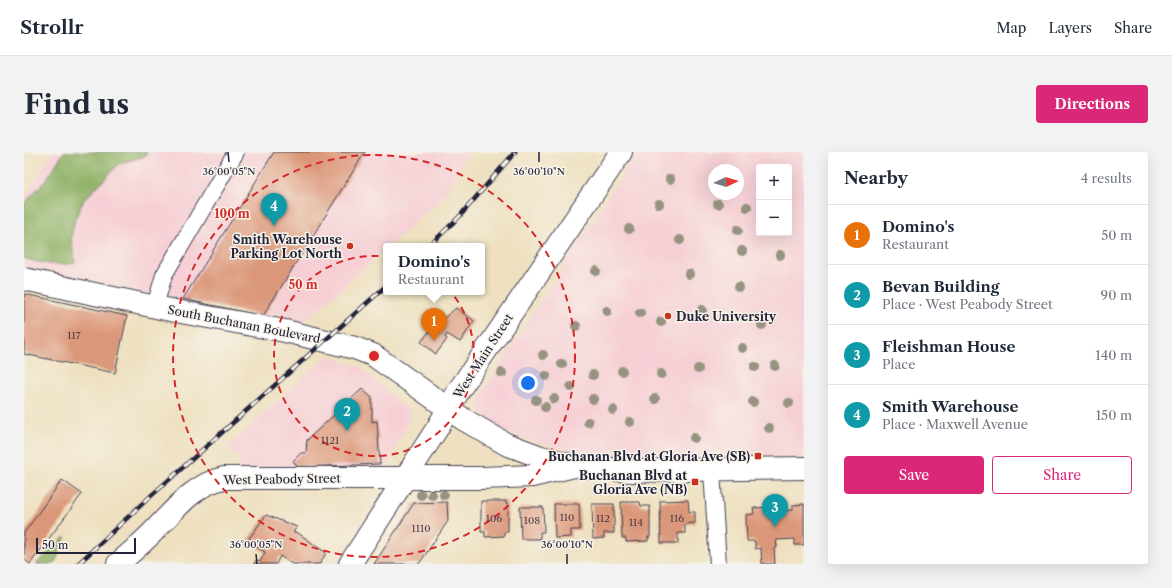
<!DOCTYPE html>
<html lang="en">
<head>
<meta charset="utf-8">
<style>
  body { margin:0; font-family:"Libre Caslon Text",serif; background:#f2f2f3; color:#1f2937 }
  .controls { position:absolute; right:12px; top:12px; display:grid; overflow:hidden; border-radius:4px; box-shadow:0 4px 16px #0002 }
  .controls button { width:36px; height:36px; display:grid; place-items:center; padding:0; border:0; border-bottom:1px solid #e0e1e3; background:#fff; color:#1f2937; font:20px sans-serif }
  .compass { position:absolute; left:684px; top:12px; width:36px; height:36px; border-radius:50%; background:#fff; box-shadow:0 4px 16px #0002; rotate:86deg }
  .scale { position:absolute; left:12px; bottom:10px; width:100px; box-sizing:border-box; padding-left:4px; border:2px solid #22223b; border-top:0; font-size:11px; line-height:14px; white-space:nowrap; color:#22223b; -webkit-text-stroke:3px #f7f3e8; paint-order:stroke }
  .you { position:absolute; left:504px; top:231px; width:14px; height:14px; margin:-10px; border:3px solid #fff; border-radius:50%; background:#1a73e8; box-shadow:0 0 0 6px #1a73e833 }
  .badge { display:grid; place-items:center; width:26px; height:26px; border-radius:50%; background:#db2777; color:#fff; font-size:13px; font-weight:700 }
  .pin { position:absolute; translate:-50% -33px; filter:drop-shadow(0 1px 2px #0008) }
  .pin::after { content:''; position:absolute; top:21px; width:14px; height:12px; background:inherit; clip-path:polygon(0 0,100% 0,50% 100%) }
  .popup { position:absolute; left:359px; top:91px; width:102px; height:52px; box-sizing:border-box; display:grid; place-content:center; border-radius:4px; background:#fff; filter:drop-shadow(0 1px 3px #0005); font-size:13px; white-space:nowrap; color:#747a83 }
  .popup b { font-size:15px; color:#1f2937 }
  .popup::after { content:''; position:absolute; left:50%; top:100%; margin-left:-8px; border:8px solid transparent; border-top-color:#fff }
  .list { margin:0; padding:0; list-style:none }
  h2 { display:flex; justify-content:space-between; align-items:center; height:52px; margin:0; padding:0 16px; font-size:17px }
  h2 small { font-size:13px; font-weight:400; color:#747a83 }
  .list li { display:grid; grid-template-columns:26px 1fr auto; gap:12px; align-items:center; box-sizing:border-box; height:60px; padding:0 16px; border-top:1px solid #e0e1e3 }
  .list b { display:block; font-size:15px; white-space:nowrap }
  .list p { margin:0; font-size:13px; white-space:nowrap; color:#747a83 }
  .list em { font-size:13px; font-style:normal; color:#747a83 }
  .actions { display:flex; gap:8px; padding:12px 16px }
  .actions a { flex:1; padding:9px 0; border:1px solid #db2777; border-radius:4px; text-align:center; font-size:14px; color:#db2777 }
  .actions .main { background:#db2777; color:#fff }
  .map { position:relative; flex:none; width:780px; height:412px; overflow:hidden; border-radius:4px }
  header { display:flex; align-items:center; gap:24px; box-sizing:border-box; height:56px; padding:0 20px; background:#fff; border-bottom:1px solid #e0e1e3 }
  header strong { font-size:19px }
  nav { display:flex; gap:22px; margin-inline-start:auto; font-size:14px }
  .intro { display:flex; align-items:center; justify-content:space-between; box-sizing:border-box; height:96px; padding:0 24px }
  h1 { margin:0; font-size:28px }
  .button { padding:10px 18px; border-radius:4px; background:#db2777; color:#fff; font-size:14px; font-weight:700 }
  main { display:flex; gap:24px; padding:0 24px }
  aside { flex:1; background:#fff; border-radius:4px; box-shadow:0 4px 16px #0002 }
  .map>svg:first-child { display:block }
  .built { fill:#f6cfd5; fill-rule:evenodd }
  .forest { fill:#90b267; stroke:#596a51 }
  .building { fill:#db9779 }
  .lines { fill:none; stroke-linecap:round; stroke-linejoin:round }
  .street-casing { stroke:#413e4f; stroke-width:18 }
  .secondary-casing { stroke:#413e4f; stroke-width:24 }
  .primary-casing { stroke:#413e4f; stroke-width:24 }
  .street { stroke:#fff; stroke-width:16 }
  .secondary { stroke:#fff; stroke-width:22 }
  .primary { stroke:#fff; stroke-width:22 }
  .rail-casing { stroke:#22223b; stroke-width:4.5 }
  .rail { stroke:#f7f3e8; stroke-width:3; stroke-dasharray:9; stroke-linecap:butt }
  .tree { fill:#969481 }
  .ticks { fill:none; stroke:#22223b; stroke-width:1.5 }
  .ring { fill:none; stroke:#d62828; stroke-width:2; stroke-dasharray:7 5 }
  .poi-dot { fill:#c8321e; stroke:#f7f3e8; stroke-width:1.5 }
  .labels { text-anchor:middle; dominant-baseline:central; stroke-width:3; stroke-linejoin:round; paint-order:stroke }
  .number-label { font-size:10px; fill:#503f4a }
  .poi-label { font-size:12px; font-weight:bold; fill:#22223b; stroke:#f7f3e8; text-anchor:end }
  .street-label { font-size:12px; fill:#22223b; stroke:#f7f3e8 }
  .ticks-label { font-size:10px; text-anchor:middle; fill:#22223b; stroke:#f7f3e8; stroke-width:3; stroke-linejoin:round; paint-order:stroke }
  .centre { fill:#d62828; stroke:#f7f3e8; stroke-width:2 }
  .ring-label { font-size:12px; text-anchor:middle; font-weight:bold; fill:#d62828; stroke:#f7f3e8; stroke-width:3; stroke-linejoin:round; paint-order:stroke }
</style>
</head>
<body>
<header>
<strong>Strollr</strong>
<nav><a>Map</a><a>Layers</a><a>Share</a></nav>
</header>
<div class="intro"><h1>Find us</h1><a class="button">Directions</a></div>
<main>
<div class="map">
<svg width="780" height="412" viewBox="0 0 780 412">
  <rect width="100%" height="100%" fill="#f7f3e8"/>
  <filter id="ink" filterUnits="userSpaceOnUse"><feTurbulence type="fractalNoise" baseFrequency=".025" numOctaves="2"/><feDisplacementMap in="SourceGraphic" scale="8" xChannelSelector="R" yChannelSelector="G"/><feConvolveMatrix kernelMatrix="1 2 1 2 8 2 1 2 1" color-interpolation-filters="sRGB"/></filter>
  <filter id="wash" filterUnits="userSpaceOnUse"><feTurbulence type="fractalNoise" baseFrequency=".012" numOctaves="4" result="noise"/><feDisplacementMap in="SourceGraphic" scale="16" xChannelSelector="R" yChannelSelector="G"/><feGaussianBlur stdDeviation="0.9" result="paint"/><feColorMatrix in="noise" values="0 0 0 0 0 0 0 0 0 0 0 0 0 0 0 0 0 1.4 0 .05"/><feComposite in="paint" operator="in"/></filter>
  <g filter="url(#wash)">
    <rect width="100%" height="100%" fill="#eee0c0"/>
    <!-- built -->
    <path class="built" d="M29,0h415l-26,46 -53,48h-3v2l-75,68 -10,6 -134,-24 -143,-31v-69z
      M613,0h167v308l-159,2 -40,-3 -76,-18 -34,-14 -16,-17 -1,-11zM735,15h30v66h-30zM690,18h24v24h-24z
      M303,204l33,11 52,47 -26,54 -148,2 2,-13 -13,-9z"/>
    <!-- forest -->
    <path class="forest" d="M40,0h83l-1,4 -26,7 -36,37 -9,19 -4,19 4,25c-17,3 -35,1 -51,-5v-54l21,-23z
      M41,385l-3,11 -8,16h-18z"/>
    <g id="blocks">
      <!-- building -->
      <path class="building" d="M250,0h91l-102,164 -80,-17z
        M0,142l103,22 -12,57 -91,-19z
        M432,156l18,13 -14,21 -13,-8 -2,3 2,2 -11,15 -15,-12 11,-14z
        M338,237l10,9v24l5,-1 3,43 -82,3 -5,-6 8,-8h5l1,-13z
        M38,328l20,14 -52,70 -6,-5v-26z
        M664,348l1,12h6v11l-10,1v9h-7v10h-17l-1,-42z
        M457,349h25v3l2,-1v29h-4v4l-19,1v-5h-4z
        M423,350l1,19 -29,43h-45l40,-61z
        M597,350h19l1,4h9v31h-2v4l-22,1v-4h-4z
        M530,352h25l1,26h-9v7l-16,1z
        M568,352h22v29h-10v5l-11,1z
        M780,352v41h-9v-6l-19,1 1,8h-3l1,16h-13l-1,-16 -6,1v-8h-8l-1,-26 8,-1 -1,-6 22,-1v4l18,-1v-5z
        M496,355h23l1,25h-4v7h-19z
        M242,363l31,12 -4,5 5,1 28,20 -6,11h-28l-12,-8 -4,8h-22l2,-4 4,2 5,-10 -18,-11z"/>
    </g>
  </g>
  <g filter="url(#ink)">
    <use href="#blocks" fill-opacity="0" stroke="#413e4f" stroke-width="1"/>
    <g class="lines">
      <!-- street casing -->
      <g class="street-casing">
        <path id="street" d="M131,154l9,-31 72,-123
          M688,319l6,93"/>
      </g>
      <!-- secondary casing -->
      <g class="secondary-casing">
        <path id="secondary" d="M0,127l146,31 115,21 70,17 18,7 90,64 43,25 35,13 34,9 57,5 172,-3
          M94,412c11,-10 22,-19 33,-30 21,-21 42,-50 73,-56h258l50,-2 38,-9"/>
      </g>
      <!-- primary casing -->
      <g class="primary-casing">
        <path id="primary" d="M326,412l88,-137 21,-37 162,-238"/>
      </g>
      <!-- street -->
      <use href="#street" class="street"/>
      <!-- secondary -->
      <use href="#secondary" class="secondary"/>
      <!-- primary -->
      <use href="#primary" class="primary"/>
      <!-- rail casing -->
      <g class="rail-casing">
        <path id="rail" d="M405,94l30,-29 56,-65
          M54,412l65,-61 243,-217"/>
      </g>
      <!-- rail -->
      <use href="#rail" class="rail"/>
    </g>
    <!-- trees -->
    <g class="tree">
      <circle cx="646" cy="27" r="5"/>
      <circle cx="635" cy="52" r="5"/>
      <circle cx="694" cy="52" r="5"/>
      <circle cx="723" cy="55" r="5"/>
      <circle cx="605" cy="77" r="5"/>
      <circle cx="714" cy="78" r="5"/>
      <circle cx="656" cy="88" r="5"/>
      <circle cx="718" cy="99" r="5"/>
      <circle cx="756" cy="103" r="5"/>
      <circle cx="572" cy="119" r="5"/>
      <circle cx="665" cy="122" r="5"/>
      <circle cx="715" cy="135" r="5"/>
      <circle cx="678" cy="158" r="5"/>
      <circle cx="583" cy="159" r="5"/>
      <circle cx="616" cy="161" r="5"/>
      <circle cx="637" cy="170" r="5"/>
      <circle cx="738" cy="173" r="5"/>
      <circle cx="552" cy="174" r="5"/>
      <circle cx="718" cy="196" r="5"/>
      <circle cx="519" cy="203" r="5"/>
      <circle cx="538" cy="212" r="5"/>
      <circle cx="751" cy="214" r="5"/>
      <circle cx="731" cy="215" r="5"/>
      <circle cx="674" cy="217" r="5"/>
      <circle cx="598" cy="219" r="5"/>
      <circle cx="478" cy="221" r="5"/>
      <circle cx="637" cy="222" r="5"/>
      <circle cx="569" cy="223" r="5"/>
      <circle cx="522" cy="224" r="5"/>
      <circle cx="547" cy="235" r="5"/>
      <circle cx="530" cy="247" r="5"/>
      <circle cx="569" cy="247" r="5"/>
      <circle cx="631" cy="247" r="5"/>
      <circle cx="512" cy="248" r="5"/>
      <circle cx="729" cy="250" r="5"/>
      <circle cx="765" cy="251" r="5"/>
      <circle cx="521" cy="255" r="5"/>
      <circle cx="589" cy="258" r="5"/>
      <circle cx="564" cy="270" r="5"/>
      <circle cx="606" cy="270" r="5"/>
      <circle cx="745" cy="276" r="5"/>
      <circle cx="670" cy="286" r="5"/>
      <circle cx="397" cy="343" r="5"/>
      <circle cx="408" cy="343" r="5"/>
      <circle cx="420" cy="343" r="5"/>
    </g>
  </g>
  <!-- ticks -->
  <path class="ticks" d="M204,0l1,10M515,0v10M232,402l1,10M543,402v10"/>
  <!-- distance rings -->
  <g class="ring">
    <circle cx="350" cy="204" r="100"/>
    <circle cx="350" cy="204" r="201"/>
  </g>
  <!-- markers -->
  <g class="poi-dot">
    <circle cx="326" cy="94" r="4"/>
    <circle cx="644" cy="164" r="4"/>
    <rect x="730" y="300" width="8" height="8" rx="2"/>
    <rect x="667" y="326" width="8" height="8" rx="2"/>
  </g>
  <g class="labels">
    <!-- number labels -->
    <g class="number-label">
      <text x="50" y="183">117</text>
      <text x="306" y="288">1121</text>
      <text x="543" y="365">110</text>
      <text x="470" y="366">106</text>
      <text x="579" y="366">112</text>
      <text x="653" y="366">116</text>
      <text x="508" y="368">108</text>
      <text x="612" y="370">114</text>
      <text x="397" y="376">1110</text>
    </g>
    <!-- poi labels -->
    <g class="poi-label">
      <text x="318" y="87">Smith Warehouse<tspan x="318" dy="14">Parking Lot North</tspan></text>
      <text x="652" y="164" text-anchor="start">Duke University</text>
      <text x="726" y="304">Buchanan Blvd at Gloria Ave (SB)</text>
      <text x="663" y="323">Buchanan Blvd at<tspan x="663" dy="14">Gloria Ave (NB)</tspan></text>
    </g>
    <!-- street labels -->
    <g class="street-label">
      <text transform="translate(220 172) rotate(11)">South Buchanan Boulevard</text>
      <text transform="translate(459 204) rotate(-57)">West Main Street</text>
      <text transform="translate(258 327) rotate(-1)">West Peabody Street</text>
    </g>
  </g>
  <g class="ticks-label">
    <text x="205" y="23">36°00'05"N</text>
    <text x="515" y="23">36°00'10"N</text>
    <text x="232" y="396">36°00'05"N</text>
    <text x="543" y="396">36°00'10"N</text>
  </g>
  <circle cx="350" cy="204" r="6" class="centre"/>
  <g class="ring-label">
    <text x="208" y="66">100 m</text>
    <text x="279" y="137">50 m</text>
  </g>
</svg>
<div class="controls">
<button>+</button>
<button>−</button>
</div>
<svg class="compass" viewBox="-18 -18 36 36"><path d="M0-13l5 13h-10z" fill="#e53935"/><path d="M0 13l5-13h-10z" fill="#747a83"/></svg>
<div class="scale">50 m</div>
<div class="you"></div>
<div class="pin badge" style="left:410px;top:189px;background:#e8710a">1</div>
<div class="popup"><b>Domino's</b>Restaurant</div>
<div class="pin badge" style="left:323px;top:279px;background:#0f9aa8">2</div>
<div class="pin badge" style="left:751px;top:375px;background:#0f9aa8">3</div>
<div class="pin badge" style="left:250px;top:74px;background:#0f9aa8">4</div>
</div>
<aside>
<h2>Nearby<small>4 results</small></h2>
<ul class="list">
<li><span class="badge" style="background:#e8710a">1</span><div><b>Domino's</b><p>Restaurant</p></div><em>50 m</em></li>
<li><span class="badge" style="background:#0f9aa8">2</span><div><b>Bevan Building</b><p>Place · West Peabody Street</p></div><em>90 m</em></li>
<li><span class="badge" style="background:#0f9aa8">3</span><div><b>Fleishman House</b><p>Place</p></div><em>140 m</em></li>
<li><span class="badge" style="background:#0f9aa8">4</span><div><b>Smith Warehouse</b><p>Place · Maxwell Avenue</p></div><em>150 m</em></li>
</ul>
<div class="actions"><a class="main">Save</a><a>Share</a></div>
</aside>
</main>
</body>
</html>
